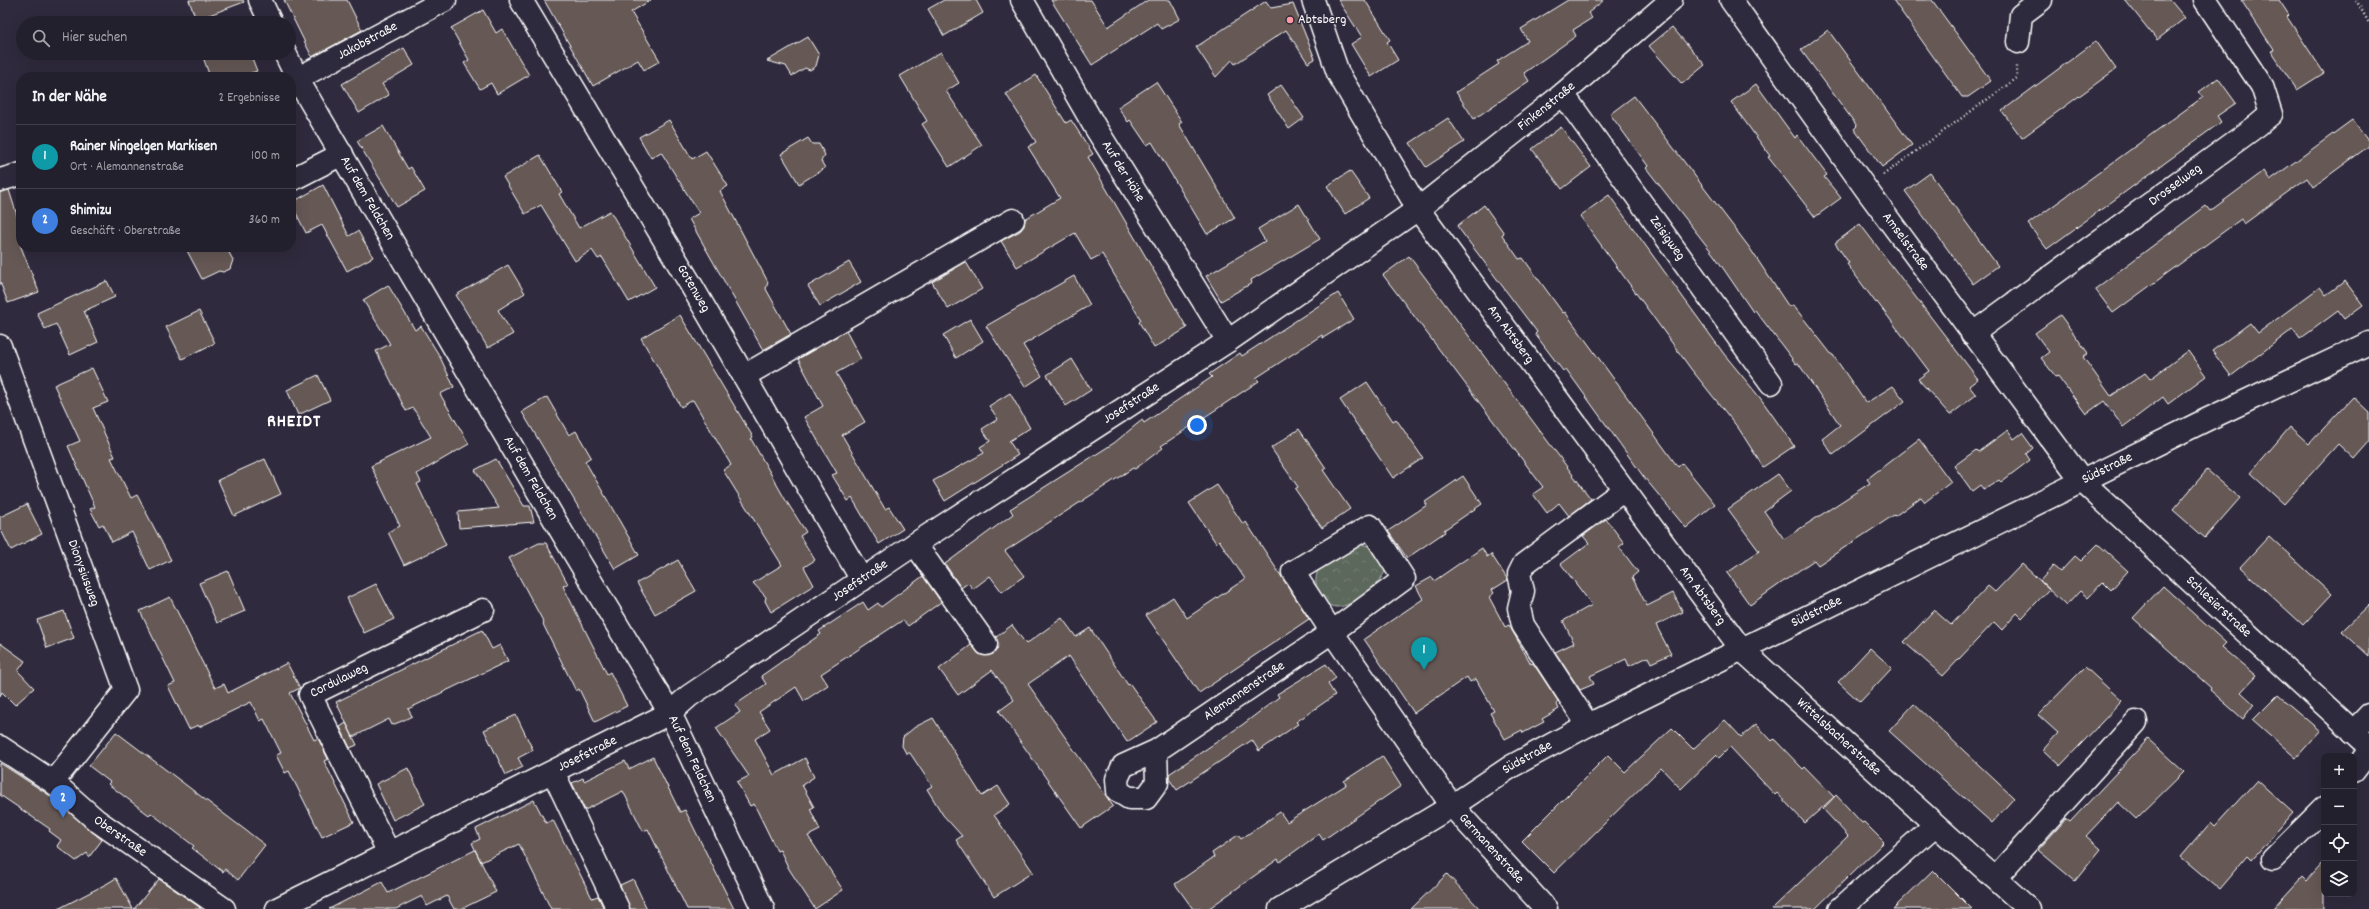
<!DOCTYPE html>
<html lang="de">
<head>
<meta charset="utf-8">
<style>
  body { margin:0; font-family:Dekko,sans-serif; background:#2b2836; color:#f1f3f6 }
  .controls { position:absolute; right:12px; bottom:12px; display:grid; overflow:hidden; border-radius:8px; box-shadow:0 4px 16px #0002 }
  .controls button { width:36px; height:36px; display:grid; place-items:center; padding:0; border:0; border-bottom:1px solid #403e4a; background:#23202e; color:#f1f3f6; font:20px sans-serif }
  .you { position:absolute; left:1197px; top:425px; width:14px; height:14px; margin:-10px; border:3px solid #fff; border-radius:50%; background:#1a73e8; box-shadow:0 0 0 6px #1a73e833 }
  .badge { display:grid; place-items:center; width:26px; height:26px; border-radius:50%; background:#8bbbb9; color:#fff; font-size:13px; font-weight:700 }
  .pin { position:absolute; translate:-50% -33px; filter:drop-shadow(0 1px 2px #0008) }
  .pin::after { content:''; position:absolute; top:21px; width:14px; height:12px; background:inherit; clip-path:polygon(0 0,100% 0,50% 100%) }
  .list { margin:0; padding:0; list-style:none }
  h2 { display:flex; justify-content:space-between; align-items:center; height:52px; margin:0; padding:0 16px; font-size:17px }
  h2 small { font-size:13px; font-weight:400; color:#a3a3aa }
  .list li { display:grid; grid-template-columns:26px 1fr auto; gap:12px; align-items:center; box-sizing:border-box; height:64px; padding:0 16px; border-top:1px solid #403e4a }
  .list b { display:block; font-size:15px; white-space:nowrap }
  .list p { margin:0; font-size:13px; white-space:nowrap; color:#a3a3aa }
  .list em { font-size:13px; font-style:normal; color:#a3a3aa }
  .icon { flex:none; width:22px; height:22px; fill:none; stroke:currentColor; stroke-width:2; stroke-linecap:round; stroke-linejoin:round }
  .map { position:relative; flex:none; width:2369px; height:909px; overflow:hidden }
  .search { position:absolute; background:#23202e; box-shadow:0 4px 16px #0002; left:16px; top:16px; width:280px; height:44px; display:flex; align-items:center; gap:10px; box-sizing:border-box; padding:0 14px; border-radius:22px; color:#a3a3aa; font-size:15px }
  .panel { position:absolute; background:#23202e; box-shadow:0 4px 16px #0002; left:16px; top:72px; width:280px; height:180px; border-radius:16px }
  .map>svg:first-child { display:block }
  .forest { fill:url(#forest-crowns); stroke:#aeb3ae }
  .building { fill:#655854; stroke:#fff }
  .lines { fill:none; stroke-linecap:round; stroke-linejoin:round }
  .minor-casing { stroke:#fff; stroke-width:25 }
  .path { stroke:#fff; stroke-width:2.5; stroke-dasharray:1 3; stroke-linecap:butt }
  .minor { stroke:#2f2a3d; stroke-width:22 }
  .poi-dot { fill:#ff9aa2; stroke:#2f2a3d; stroke-width:1.5 }
  .labels { text-anchor:middle; dominant-baseline:central; stroke-width:3; stroke-linejoin:round; paint-order:stroke }
  .poi-label { font-size:14px; fill:#fff; stroke:#2f2a3d; text-anchor:start }
  .street-label { font-size:14px; fill:#fff; stroke:#2f2a3d }
  .district-label { font-size:18px; font-weight:bold; letter-spacing:1px; fill:#fff; stroke:#2f2a3d }
</style>
</head>
<body>
<div class="map">
<svg width="2369" height="909" viewBox="0 0 2369 909">
  <defs>
    <pattern id="forest-crowns" width="20" height="18" patternUnits="userSpaceOnUse"><rect width="20" height="18" fill="#5d675c"/><path d="M2 6a3 3 0 1 1 6 0M12 15a3 3 0 1 1 6 0" fill="none" stroke="#757e74"/></pattern>
  </defs>
  <rect width="100%" height="100%" fill="#2f2a3d"/>
  <filter id="ink" filterUnits="userSpaceOnUse"><feTurbulence type="fractalNoise" baseFrequency=".025" numOctaves="2"/><feDisplacementMap in="SourceGraphic" scale="8" xChannelSelector="R" yChannelSelector="G"/><feConvolveMatrix kernelMatrix="1 2 1 2 8 2 1 2 1" color-interpolation-filters="sRGB"/></filter>
  <g filter="url(#ink)">
    <!-- forest -->
    <path class="forest" d="M1353,544c22,0 23,7 33,25 -5,15 -33,38 -49,38 -18,0 -27,-27 -17,-40 8,-9 23,-16 33,-23z"/>
    <!-- building -->
    <path class="building" d="M189,0h54l1,2 -48,18z
      M284,0h63l15,30 -50,27z
      M544,0h107l-20,12 29,49 -16,9 -6,-10 -45,26z
      M944,0h32l7,13 -39,23 -16,-27z
      M1051,0h40l17,27 40,-27h22l10,19 -19,10 -4,-6 -65,42z
      M1338,0h27l25,40 -3,2 11,18 -27,17 -20,-33 11,-7z
      M1568,0h36l-16,13 4,5 -19,12 3,6 -52,37 5,8 -55,38 -18,-27 43,-28 -2,-3 31,-20 -7,-12z
      M1893,0h39l59,81 -23,16h-6z
      M2125,0h45l15,18 -28,22z
      M2241,0h38l10,15 -2,2 37,56 -27,17 -26,-39 3,-1z
      M1266,1l5,7 22,-4 22,55 -7,4 -22,-33 -51,34 -3,-4 -16,17 -20,-30z
      M483,10l13,23 6,-4 27,46 -32,19 -6,-11 -11,6 -16,-26 5,-3 -18,-32z
      M1672,27l33,38 -23,19 -33,-38z
      M1828,30l84,115 -30,22 -28,-38 3,-3 -56,-76z
      M808,37l11,18 -3,11 -6,4 -5,-2 -13,8 -6,-10 -19,-5z
      M2096,41l20,28 -94,69 -20,-27z
      M404,48l10,17 -32,19 7,11 -30,18 -17,-29z
      M941,52l18,31 -13,8 36,54 -33,22 -27,-43 5,-3 -27,-45z
      M213,53h37l7,18 -18,6h-29l-7,-20z
      M1036,75l30,48 5,-3 22,34 -5,3 99,171 -33,20 -15,-26 2,-2 -39,-66 -11,6 -16,-27 -58,34 -16,-26 19,-10 4,-5 1,-7 35,-21 -32,-51 8,-5 -30,-48z
      M2218,78l18,25 -19,13 4,6 -174,127 -19,-25 175,-127 -4,-5z
      M1156,82l26,40 -3,2 56,94 -28,16 -55,-92 -5,3 -17,-25 -2,2 -10,-15z
      M1756,84l39,54 2,-3 30,40 -3,2 17,21 -26,19 -47,-60 2,-1 -39,-54z
      M1281,85l23,33 -15,11 -22,-34z
      M1634,96l115,151 40,60 4,-2 39,50h1l33,48 27,-17 12,15 -72,54 -11,-16 18,-14 -42,-62 -2,1 -41,-54 -2,2 -39,-57 -68,-87 2,-2 -38,-52z
      M1448,118l16,24 -38,25 -16,-24z
      M669,120l23,39 14,-8 22,35 -8,5 48,91 -2,7 25,45 -28,16 -74,-131 10,-6 -38,-61 -10,6 -12,-21z
      M2352,120l17,22v4l-56,41 -6,-9 -63,46 -3,-5 -128,94 -18,-24 111,-83 4,5 54,-40 6,9z
      M383,126l25,43 3,-2 14,24 -28,16 -40,-66z
      M1561,127l30,40 -29,22 -30,-40z
      M808,138l4,6h7l6,11 -4,6 4,7 -26,16 -18,-30z
      M540,155l22,37 -3,2 20,34 31,-17 45,76 -26,15 -27,-45 -4,2 -6,-9 -17,11 -34,-56 -16,9 -22,-37z
      M1350,171l19,27 -24,16 -18,-28z
      M1930,173l68,93 -25,18 -68,-93z
      M323,185l26,51 9,-5 15,26 -26,14 -25,-46 -16,8 -15,-30z
      M9,190l12,38v19l18,45 -31,11 -8,-21v-90z
      M1609,195l115,159 37,45 33,47 -31,21 -24,-38 -48,-60 -111,-153z
      M1299,204l21,35 -69,41 1,3 -31,18 -15,-25 59,-35 -7,-12z
      M1484,205l20,28 -2,2 17,24 4,-1 40,55 2,-1 113,155 4,-4 33,41 -29,24 -43,-52 -77,-107 -3,2 -28,-37 2,-2 -80,-106z
      M1860,224l118,155 -9,7 7,9 -26,20 -32,-36 11,-8 -52,-69 -1,1 -29,-39 2,-1 -14,-20z
      M185,247h41l7,13 -3,9 -7,3 -4,-1 -17,8z
      M1409,256l182,243 -22,17 -10,-13 -12,10 -14,-19 10,-7 -160,-212z
      M849,262l12,20 -41,24 -12,-20z
      M966,262l16,27 -34,20 -16,-27z
      M508,265l17,28 -27,17 15,24 -25,14 -32,-53z
      M1074,276l16,29 -67,40 19,31 -17,11 -39,-61z
      M107,281l8,16 -31,14 14,31 -28,13 -14,-31 -11,5 -8,-16z
      M2345,281l18,24 -19,14 -6,-8 -38,28 -7,-10 -62,47 -19,-25 38,-28 8,10 62,-46 6,8z
      M388,285l27,45 6,-4 18,29 15,32 -14,7 29,50 -52,30 4,8 -4,2 29,61 -42,20 -16,-33 12,-6 -29,-60 60,-29 -18,-29 -7,3 -30,-60 14,-7 -27,-44z
      M1338,293l16,26 -31,19 -1,-3 -66,43 3,3 -98,65 2,2 -28,21 -2,-1 -128,83 19,25 -22,16 -12,-16 -17,13 -5,-6 -7,5 -16,-24 68,-50 -3,-5 104,-66 28,-23 2,3 68,-46 -3,-3 31,-21 2,3z
      M199,311l16,32 -33,16 -16,-32z
      M680,315l73,122 -2,2 34,60 21,33 -6,4 15,24 -11,7 10,18 -43,27 -6,-11 1,-4 -13,-14 29,-18 -59,-95 8,-5 -38,-65 -12,7 -40,-69z
      M2060,315l28,38 -5,4 28,39 34,-23 5,6 38,-28 18,25 -38,28 -5,-7 -40,30 -19,-26 -18,13 -28,-38 -2,1 -15,-19 8,-6 -14,-19z
      M970,319l13,22 -27,17 -13,-23z
      M846,331l15,28 -25,14 29,49 -23,13 43,74 4,-2 14,22 -24,15 -27,-46 -4,3 -16,-26 5,-2 -33,-56 19,-11 -25,-47z
      M1072,359l19,31 -25,16 -19,-31z
      M92,368l16,34 -15,6 22,49 -4,1 20,40 6,-3 34,65 -21,10 -18,-38 -20,10 -9,-18 -4,2 -9,-17 5,-2 -27,-61 12,-5 -26,-56z
      M318,375l12,25 -32,15 -11,-25z
      M1367,382l26,39 3,-2 27,39 -30,20 -53,-78z
      M1010,393l20,35 -21,13 9,14 -73,46 -12,-20 51,-28 -4,-6 10,-6 -8,-12 16,-10 -9,-13z
      M547,397l22,38 7,-4 15,26 -6,4 54,94 -24,14 -93,-157z
      M2353,397l16,15v30l-15,17 -16,-15 -54,60 -34,-31 40,-46 19,17z
      M1299,429l27,39 -3,2 27,39 -28,19 -27,-39 3,-2 -27,-39z
      M2008,430l6,9 8,-6 11,15 -7,6 4,6 -29,22 -2,-2 -15,10 -4,-5 -8,6 -18,-25 22,-16 2,2z
      M1919,439l32,43 -26,20 -4,-5 -26,19 -1,-1 -76,50 -4,-5 -64,45 -23,-32 32,-22 -31,-42 50,-35 13,17 -27,20 20,28 86,-56 -3,-4z
      M265,459l16,35 -47,22 -16,-36z
      M496,459l28,47h6l4,16 -75,6 -1,-16 41,-4 -24,-38z
      M2207,470l33,28 -35,40 -32,-28z
      M1463,476l19,28 -38,26 1,2 -38,26 -19,-27 39,-26 -2,-3z
      M1217,485l26,39 3,-2 63,97 -110,74 -53,-78 27,-18 14,21 58,-39 -26,-39 -3,3 -27,-40z
      M27,504l15,30 -31,16 -11,-22v-11z
      M1606,519l18,24 -5,4 19,25 -6,5 15,29 26,-13 10,19 -27,13 15,29 -20,9 -3,-6 -19,9 -3,-7 -36,17 4,8 -14,6 -25,-38 19,-9 -11,-22 29,-16 -31,-41 28,-21 -6,-7z
      M2269,536l63,58 -29,31 -63,-58z
      M539,543h7l22,41 -5,2 44,88 3,-2 17,34 -32,16 -16,-33 -3,2 -33,-67 1,-1 -35,-65z
      M2098,544l30,27 -17,19 -8,-8 -15,16 -8,-7 -14,15 -26,-25 13,-15 7,6 15,-16 6,5z
      M1482,548l5,9 4,-3 17,26 -16,10 2,3 -5,4 16,30 4,-2 22,39 2,-1 25,38 -2,2 3,6 -17,10 2,3 -21,11 -1,-3 -17,9 -15,-26 4,-2 -18,-32 -6,3 -3,-5 -53,36 -50,-74 59,-40 -7,-13 16,-9 2,4z
      M678,560l18,31 -41,23 -18,-31z
      M2022,564l27,25 -27,29 -5,-5 -15,17 -8,-8 -51,54 -39,-34 30,-32 17,15 37,-39 7,6z
      M228,571l17,40 -28,12 -18,-40z
      M923,576l18,26 -33,24 -5,-6 -82,54 7,11 -24,16 -8,-14 -37,25 11,17 -15,10 19,36 31,-17 9,19 -12,8 12,22 -4,2 10,21 -12,6 35,54 -28,19 -26,-40 -9,-19 -3,1 -23,-47 -4,2 -13,-24 12,-6 -33,-48 24,-16 -5,-7 31,-21 -5,-8 60,-42 -2,-3 44,-29 5,8 10,-7 3,4z
      M376,584l18,35 -30,14 -17,-35z
      M2163,586l63,57 -4,4 34,29 -15,16 13,12 -11,15 -33,-29 1,-2 -78,-70z
      M170,597l45,91 9,-4 4,9 59,-30 13,25 -10,5 24,47 4,-2 10,21 -4,2 30,61 -32,15 -33,-66 -4,2 -9,-18 5,-2 -17,-34 -4,2 -9,-19 -52,25 -1,-2 -9,4 -21,-43 7,-3 -35,-72z
      M2369,605v51l-27,-25z
      M64,611l10,27 -27,10 -10,-28z
      M1062,618l14,19 14,-9 38,57 2,-1 27,38 -30,20 -58,-86 -41,28 85,122 -32,22 -82,-117 15,-11 -22,-30 -34,25 -19,-26 32,-24 10,10 12,-1 4,-5 -1,-12 16,-12 14,19z
      M482,630l10,19 8,-4 8,16 -100,48 4,7 -10,5 -10,4 -3,-6 -36,18 -17,-35z
      M0,643l25,18 -7,10 16,17 -19,17 -13,-13 -2,4z
      M1870,648l22,20 -32,34 -22,-20z
      M1326,664l10,14 -8,6 7,11 -39,27 2,2 -39,27 -7,-11 -75,50 -8,-11v-5l73,-49 37,-28 -2,-3z
      M2085,667l37,34 -62,65 -17,-16 15,-17 -20,-18z
      M2278,695l42,36 -24,27 -43,-38z
      M1914,704l100,94 -22,25 -103,-92z
      M516,715l17,35 -15,8 5,9 -17,8 -22,-45z
      M933,718l49,78 16,-10 12,18 -16,11 39,57 -39,25 -38,-57 6,-4 -19,-21 -16,-26 5,-3 -22,-33h-4l-4,-7 1,-9 12,-10z
      M1725,720l16,17 15,-13 16,17 2,-2 29,30 2,-2 29,30 -29,26 -28,-30 -2,2 -45,-48 -11,11 -3,-3 -35,34 -20,-21 -107,105 -32,-32 86,-86 17,17 47,-44 21,21z
      M346,723l11,22 -7,3 -10,-21z
      M116,732l149,113 -27,35 -13,-11 -2,3 -31,-24 2,-2 -43,-33 -2,2 -41,-31 2,-2 -21,-16z
      M2148,739l36,33 -48,47 -18,-17 -32,34 15,13 -26,32 -37,-31 28,-31 4,3z
      M1382,756l19,30 -78,54 -4,-6 -39,28 -2,-3 -70,50h-15l-18,-25 39,-27 -2,-4 26,-18 3,4 39,-27 7,10 59,-37 -2,-4z
      M653,757l27,55 5,-2 49,99h-47l-39,-80 -5,2 -20,-40 -38,19 -13,-27 11,-5 1,3 41,-20 4,8z
      M0,763l49,32 53,45 -13,17 -2,-4 -11,8 -19,-15 4,-6 -12,-9 1,-2 -50,-34z
      M408,768l17,36 -32,16 -17,-36z
      M2257,780l36,33 -41,46 -4,-4 -29,34 -38,-32 30,-35 4,4z
      M1836,795l26,28 2,-1 20,20 -69,67h-43l76,-73 -25,-27z
      M534,800l12,23 7,-3 39,78 6,-2 6,13h-53l-32,-65 -38,18 -9,-19 8,-4 -4,-10z
      M475,850l21,42 -35,17h-7l-7,-13 -20,10 -5,-10 -26,13h-67l53,-27 6,11z
      M2324,861v48h-51l29,-32 4,4z
      M1933,870l39,39h-79z
      M1447,874l33,35h-69z
      M116,878l17,31h-75l50,-26z
      M159,879l39,27 3,3h-67z
      M633,879l14,30h-17l-10,-24z"/>
    <g class="lines">
      <!-- minor casing -->
      <g class="minor-casing">
        <g id="minor">
          <path d="M260,0l11,23"/>
          <path id="s1" d="M521,0l169,283 172,297"/>
          <path id="s2" d="M1022,0l73,127 133,214"/>
          <path id="s3" d="M1313,0l25,73 80,136 324,441 287,259"/>
          <path id="s4" d="M1731,0l135,189 217,293 286,264"/>
          <path d="M2018,42l3,-27 20,-15"/>
          <path id="s5" d="M285,53l13,27 273,468 99,165 93,196"/>
          <path id="s6" d="M291,82l154,-82"/>
          <path id="s7" d="M1563,94l208,289"/>
          <path d="M0,180l21,-6"/>
          <path d="M291,180l51,-26"/>
          <path id="s8" d="M1972,334l286,-209 13,-11 -9,-28 -57,-86"/>
          <path id="s9" d="M0,346l126,344 -73,92"/>
          <path d="M744,376l269,-156"/>
          <path d="M1370,526l34,53 -72,53 -39,-60z"/>
          <path d="M915,544l71,100"/>
          <path d="M1588,725l-65,-100 -4,-17 4,-17 -4,-17 5,-10 100,-74"/>
          <path d="M2353,732l16,-17"/>
          <path id="s10" d="M0,747l53,35 43,38 128,89"/>
          <path id="s11" d="M1156,751l1,32 -11,15h-17l-11,-7 -1,-12 6,-13 33,-15 176,-119 120,174 94,103"/>
          <path d="M2354,771l15,-20"/>
          <path d="M553,772l65,137"/>
          <path id="s12" d="M389,853l-79,-158 173,-85"/>
          <path d="M2273,859l51,-51"/>
          <path d="M1995,878l141,-156"/>
          <path id="s13" d="M277,909l393,-196 19,-17 226,-152 313,-203 190,-132 145,-115 108,-94"/>
          <path id="s14" d="M1280,909l172,-103 60,-40 76,-41 618,-305 163,-77"/>
          <path d="M1840,909l95,-84"/>
        </g>
      </g>
      <!-- path -->
      <path class="path" d="M2356,0l13,23
        M1883,175l134,-97v-14"/>
      <!-- minor -->
      <use href="#minor" class="minor"/>
    </g>
  </g>
  <!-- markers -->
  <circle class="poi-dot" cx="1290" cy="20" r="4"/>
  <g class="labels">
    <!-- poi labels -->
    <g class="poi-label">
      <text x="1298" y="20">Abtsberg</text>
    </g>
    <!-- street labels -->
    <g class="street-label">
      <text stroke="none"><textPath href="#s6" startOffset="87">Jakobstraße</textPath></text>
      <text stroke="none"><textPath href="#s13" startOffset="1506">Finkenstraße</textPath></text>
      <text stroke="none"><textPath href="#s2" startOffset="199">Auf der Höhe</textPath></text>
      <text stroke="none"><textPath href="#s8" startOffset="252">Drosselweg</textPath></text>
      <text stroke="none"><textPath href="#s5" startOffset="167">Auf dem Feldchen</textPath></text>
      <text stroke="none"><textPath href="#s7" startOffset="178">Zeisigweg</textPath></text>
      <text stroke="none"><textPath href="#s4" startOffset="298">Amselstraße</textPath></text>
      <text stroke="none"><textPath href="#s1" startOffset="336">Gotenweg</textPath></text>
      <text stroke="none"><textPath href="#s3" startOffset="391">Am Abtsberg</textPath></text>
      <text stroke="none"><textPath href="#s13" startOffset="995">Josefstraße</textPath></text>
      <text stroke="none"><textPath href="#s14" startOffset="938">Südstraße</textPath></text>
      <text stroke="none"><textPath href="#s5" startOffset="491">Auf dem Feldchen</textPath></text>
      <text stroke="none"><textPath href="#s9" startOffset="242">Dionysiusweg</textPath></text>
      <text stroke="none"><textPath href="#s13" startOffset="671">Josefstraße</textPath></text>
      <text stroke="none"><textPath href="#s3" startOffset="715">Am Abtsberg</textPath></text>
      <text stroke="none"><textPath href="#s4" startOffset="781">Schlesierstraße</textPath></text>
      <text stroke="none"><textPath href="#s14" startOffset="614">Südstraße</textPath></text>
      <text stroke="none"><textPath href="#s12" startOffset="209">Cordulaweg</textPath></text>
      <text stroke="none"><textPath href="#s11" startOffset="250">Alemannenstraße</textPath></text>
      <text stroke="none"><textPath href="#s3" startOffset="912">Wittelsbacherstraße</textPath></text>
      <text stroke="none"><textPath href="#s13" startOffset="347">Josefstraße</textPath></text>
      <text stroke="none"><textPath href="#s5" startOffset="815">Auf dem Feldchen</textPath></text>
      <text stroke="none"><textPath href="#s14" startOffset="290">Südstraße</textPath></text>
      <text stroke="none"><textPath href="#s10" startOffset="150">Oberstraße</textPath></text>
      <text stroke="none"><textPath href="#s11" startOffset="625">Germanenstraße</textPath></text>
    </g>
    <!-- district labels -->
    <g class="district-label">
      <text x="294" y="422">RHEIDT</text>
    </g>
  </g>
</svg>
<div class="controls">
<button>+</button>
<button>−</button>
<button><svg class="icon" aria-label="locate" viewBox="0 0 24 24"><circle cx="12" cy="12" r="6"/><path d="M12 2v4M12 18v4M2 12h4M18 12h4"/></svg></button>
<button><svg class="icon" aria-label="layers" viewBox="0 0 24 24"><path d="M12 4l9 5-9 5-9-5zM3 14l9 5 9-5"/></svg></button>
</div>
<div class="you"></div>
<div class="pin badge" style="left:1424px;top:670px;background:#0f9aa8">1</div>
<div class="pin badge" style="left:63px;top:818px;background:#3f7fe0">2</div>
<div class="search"><svg class="icon" aria-label="search" viewBox="0 0 24 24"><circle cx="10" cy="10" r="6"/><path d="M15 15l6 6"/></svg>Hier suchen</div>
<section class="panel">
<h2>In der Nähe<small>2 Ergebnisse</small></h2>
<ul class="list">
<li><span class="badge" style="background:#0f9aa8">1</span><div><b>Rainer Ningelgen Markisen</b><p>Ort · Alemannenstraße</p></div><em>100 m</em></li>
<li><span class="badge" style="background:#3f7fe0">2</span><div><b>Shimizu</b><p>Geschäft · Oberstraße</p></div><em>360 m</em></li>
</ul>
</section>
</div>
</body>
</html>
